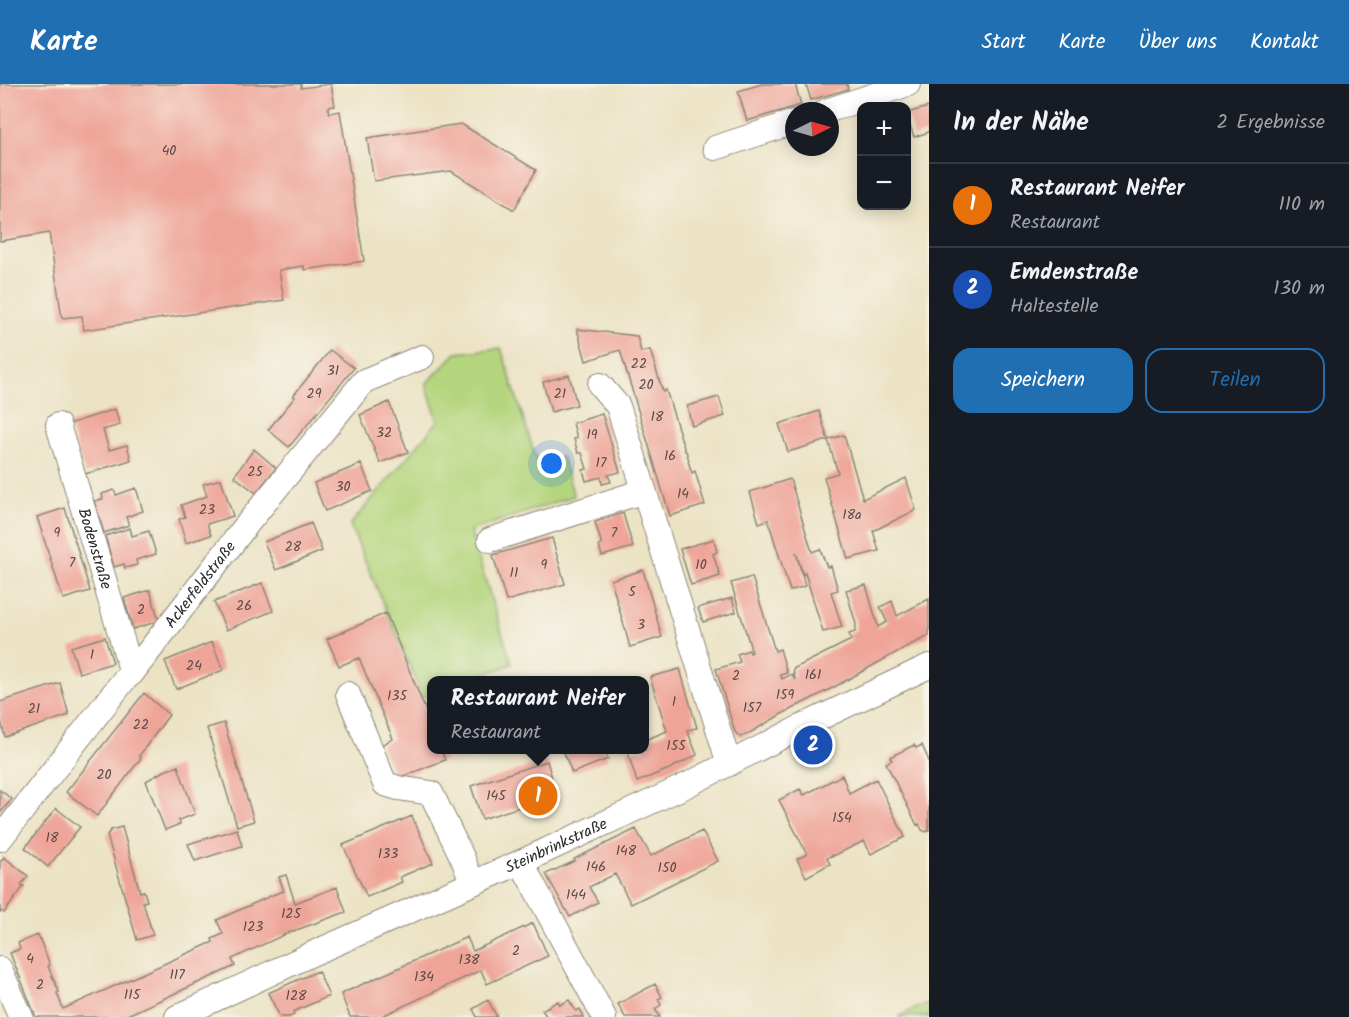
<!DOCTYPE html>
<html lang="de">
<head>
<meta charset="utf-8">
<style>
  body { margin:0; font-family:Kalam,sans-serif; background:#242831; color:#f1f3f6 }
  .controls { position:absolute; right:18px; top:18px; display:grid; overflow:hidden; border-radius:12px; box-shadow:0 3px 15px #0003 }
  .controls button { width:54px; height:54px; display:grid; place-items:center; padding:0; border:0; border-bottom:2px solid #363941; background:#171b24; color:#f1f3f6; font:30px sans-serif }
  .compass { position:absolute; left:785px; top:18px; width:54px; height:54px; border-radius:50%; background:#171b24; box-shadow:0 3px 15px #0003; rotate:85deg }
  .you { position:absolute; left:552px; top:380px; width:21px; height:21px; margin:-15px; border:4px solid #fff; border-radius:50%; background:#1a73e8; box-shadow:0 0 0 9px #1a73e833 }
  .badge { display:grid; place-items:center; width:39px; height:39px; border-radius:50%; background:#1f6fb2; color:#fff; font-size:20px; font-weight:700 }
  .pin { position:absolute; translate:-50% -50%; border:3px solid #fff; box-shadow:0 2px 6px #0006 }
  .popup { position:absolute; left:427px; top:592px; width:222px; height:78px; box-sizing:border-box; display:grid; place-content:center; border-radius:12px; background:#171b24; filter:drop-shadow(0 2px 4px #0005); font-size:20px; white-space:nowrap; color:#9ea1a6 }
  .popup b { font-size:22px; color:#f1f3f6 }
  .popup::after { content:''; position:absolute; left:50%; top:100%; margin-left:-12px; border:12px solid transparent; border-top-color:#171b24 }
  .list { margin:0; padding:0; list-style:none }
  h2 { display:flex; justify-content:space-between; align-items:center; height:78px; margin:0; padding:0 24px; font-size:26px }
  h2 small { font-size:20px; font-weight:400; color:#9ea1a6 }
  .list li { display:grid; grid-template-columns:39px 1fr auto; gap:18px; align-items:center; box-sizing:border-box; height:84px; padding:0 24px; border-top:2px solid #363941 }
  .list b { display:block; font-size:22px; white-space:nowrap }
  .list p { margin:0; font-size:20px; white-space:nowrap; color:#9ea1a6 }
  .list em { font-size:20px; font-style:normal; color:#9ea1a6 }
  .actions { display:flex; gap:12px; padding:18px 24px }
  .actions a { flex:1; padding:14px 0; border:2px solid #1f6fb2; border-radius:18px; text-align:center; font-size:21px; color:#1f6fb2 }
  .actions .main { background:#1f6fb2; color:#fff }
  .map { position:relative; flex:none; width:929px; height:933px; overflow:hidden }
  header { display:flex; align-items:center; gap:36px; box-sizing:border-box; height:84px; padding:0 30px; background:#1f6fb2; color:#fff }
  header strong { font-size:28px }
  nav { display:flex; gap:33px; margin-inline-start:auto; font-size:21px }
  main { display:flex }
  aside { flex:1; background:#171b24 }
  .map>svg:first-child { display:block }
  .green { fill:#b4d57d; stroke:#708054; stroke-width:1.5 }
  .building { fill:#efa498 }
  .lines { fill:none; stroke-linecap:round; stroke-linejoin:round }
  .minor-casing { stroke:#8c8778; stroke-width:26 }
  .minor { stroke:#fff; stroke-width:24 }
  .labels { text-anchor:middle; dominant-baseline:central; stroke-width:4.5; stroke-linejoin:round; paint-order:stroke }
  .number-label { font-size:14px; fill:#5c4946 }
  .street-label { font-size:16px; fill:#2b2b2b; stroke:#f7f3e8 }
</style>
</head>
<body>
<header>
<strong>Karte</strong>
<nav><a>Start</a><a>Karte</a><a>Über uns</a><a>Kontakt</a></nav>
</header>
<main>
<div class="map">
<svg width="929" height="933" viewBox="0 0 929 933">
  <rect width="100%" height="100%" fill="#f7f3e8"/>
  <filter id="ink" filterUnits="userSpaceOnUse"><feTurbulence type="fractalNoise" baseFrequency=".0167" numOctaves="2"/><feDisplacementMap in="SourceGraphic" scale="12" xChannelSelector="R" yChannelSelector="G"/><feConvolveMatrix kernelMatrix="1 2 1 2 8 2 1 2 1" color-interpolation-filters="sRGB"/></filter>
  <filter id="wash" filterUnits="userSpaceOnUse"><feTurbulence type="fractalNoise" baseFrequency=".008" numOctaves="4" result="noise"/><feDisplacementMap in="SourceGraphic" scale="24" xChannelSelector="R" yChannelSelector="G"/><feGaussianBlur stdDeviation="1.35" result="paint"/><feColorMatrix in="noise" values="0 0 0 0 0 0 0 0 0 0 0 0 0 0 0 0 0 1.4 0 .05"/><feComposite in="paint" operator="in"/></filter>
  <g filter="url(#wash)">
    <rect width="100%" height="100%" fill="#ece3c5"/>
    <!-- green -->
    <path class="green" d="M501,264l37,117 24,-8 12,39 -104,35 42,133 -45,16h-35l-1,14 -8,3 -73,-172 88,-104 -12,-37 30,-31z
      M929,918v15h-31z"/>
    <g id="blocks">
      <!-- building -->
      <path class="building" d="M0,0h301v4l30,-4 4,22 -7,1 1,6 11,-2 24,150 -60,9v-4l-25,4 5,30 -200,30 -2,-14 -20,2 -13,-85 -49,8z
        M762,0h33l6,21 -54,16 -9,-30z
        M806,0h41l1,5 -37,11z
        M929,23v25l-15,5 -8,-24z
        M461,40l75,46 -22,40 -63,-39 -77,10 -7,-43z
        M577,245l60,7 4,16 9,-2 13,42 3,-2 19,61h1l3,9 -1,1 4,12 3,-2 10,34 -35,11 -50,-166 -34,11z
        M330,266l24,18 -65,79 -21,-17 27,-33 -2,-1z
        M569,291l8,30 -26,7 -8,-30z
        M719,313l6,19 -33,10 -5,-20z
        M389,318l19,50 -28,11 -20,-48z
        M115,325l5,16 -17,5 6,20 18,-5 4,15 -46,14 -16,-50z
        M819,327l9,29 -40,12 -9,-28z
        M602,330l18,58 -12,3 3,7 -9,2 -1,-7 -15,4 -3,-11 4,-1 -5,-16h-4l-4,-14 3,-1 -4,-15z
        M844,351l19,64 43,-21 10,32 -43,21 6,20 -31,8 -24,-82 14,-4 -10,-33z
        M254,365l22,19 -20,25 -22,-17z
        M361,380l11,27 -47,20 -11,-28z
        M221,395l12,37 -26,8 4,11 -25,8 -7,-24 6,-2 -4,-12 26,-9 -4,-12z
        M790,395l22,73 8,-3 7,18 4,-1 7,24 -7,2 11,35 -19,5 -18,-59 -2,2 -7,-23 9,34 -15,5 -22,-71 -9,3 -9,-31z
        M136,404l7,23 -17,6 3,8 -25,8 -10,-32 9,-2 -1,-5 12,-4 2,5z
        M65,424l25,83 -27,8 -26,-82z
        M623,429l10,34 -31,9 -3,-10 3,-1 -7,-23z
        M311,439l11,28 -46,19 -12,-28z
        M130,444l2,8 17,-5 7,23 -20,6 1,5 -12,3 -1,-4 -10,3 -9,-31z
        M552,454l13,46 -59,17 -13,-46z
        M714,455l3,13 -4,2 7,22 -29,9 -11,-36z
        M643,486l19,67 -32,10 -19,-67z
        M752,493l23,74 5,-2 7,24 -7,2 2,4 10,-5 3,6 -2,-11 58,-29 -2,-6 6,-2 1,-8 -10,-34 20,-5 12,42 9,-5 -7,-15 12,-6 5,15 32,-17v37l-23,11 -68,38 -58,30 -32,19 -8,3 -5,-5 -19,-63 24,-7 -3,-8 12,-4 1,3 2,-1 -21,-69z
        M262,499l11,28 -47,19 -12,-28z
        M150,506l9,31 -26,8 -9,-31z
        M732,514l4,14 -33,10 -5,-14z
        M386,529l46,113v24h9l4,10 -49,19 -15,-34 12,-6 -34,-81 -20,8 -12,-27z
        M105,553l8,26 -34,10 -8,-26z
        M212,558l11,28 -47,19 -11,-28z
        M680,585l17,59 -10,2 10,25 -28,14 -32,13 -10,-32h18v-10l22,-9 -17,-54z
        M60,599l9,32 -64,22 -5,-20v-15z
        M144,609l25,22 -30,41 2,2 -44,58 -31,-24z
        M224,639l30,98 -17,5 -30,-98z
        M914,661l2,3 6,-3 7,16v69l-3,2 -4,-2 -3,-6 -2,1 -31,-62 6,-3 -2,-3z
        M563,666h42l3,9 -36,14z
        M547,677l10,34 -75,24 -11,-33z
        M178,682l17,48 -16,6 1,4 -15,6 -19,-49 16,-9z
        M842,691l7,18 27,-14 29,58 -34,17 -7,-13 -31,15 -1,-1 -5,3 3,6 -24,13 -9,-18 10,-5 -28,-54 21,-11 4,6z
        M0,706l12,9 -12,14z
        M56,724l24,19 -32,40 -23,-19z
        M412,732l21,47 -33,14 2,5 -35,15 -24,-52z
        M122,743l18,65 4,-1 3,10 -4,1 10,33 -16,5 -30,-105 4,-5z
        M237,745l5,17 -47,15 -7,-17z
        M636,745l15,27 51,-25 16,30 -87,43 -16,-30 -26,13 9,15 -28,15 -24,-43 29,-13 -1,-2z
        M4,773l24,19 -7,9 3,1 -20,27 -3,-2 -1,2v-51z
        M286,791l9,28 42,-16 9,25 -58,21 -56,26 3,7 -112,51h-87l-26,-64 10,-4 -2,-6 20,-8 12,30 -2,1 11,26 -2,1 6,16 150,-67 -1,-3 11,-5 -6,-14 58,-26 9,-3 -5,-14z
        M533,839l15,33 -61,28 -6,-14 -101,47h-30l-9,-23 126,-57 6,14z
        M318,887l11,25 -36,16 1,3 -5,2h-9l-12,-24z
        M655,900l7,13 -4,2 3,6 -6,4 5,8h-35l-7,-13z
        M488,916l9,17h-20l-4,-8z
        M569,916l7,11 4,-2 4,8h-37l-5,-7 16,-9 2,4z"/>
    </g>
  </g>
  <g filter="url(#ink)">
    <use href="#blocks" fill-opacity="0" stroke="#8c8778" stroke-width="1.5"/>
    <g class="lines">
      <!-- minor casing -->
      <g class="minor-casing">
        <g id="minor">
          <path d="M826,27l82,-27"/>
          <path d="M715,64l79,-26"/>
          <path d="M600,301l18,21 111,358"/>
          <path id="s1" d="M58,341l74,248"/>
          <path d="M490,456l154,-49"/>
          <path d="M348,610l37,90 13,4 33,5 32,66 9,24"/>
          <path id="s2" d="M0,755l124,-159 8,-7 116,-150 116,-142 58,-24"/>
          <path d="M521,778l83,155"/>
          <path d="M0,885l21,48"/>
          <path id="s3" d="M177,933l139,-65 205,-90 164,-76 116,-59 128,-61"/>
        </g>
      </g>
      <!-- minor -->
      <use href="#minor" class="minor"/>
    </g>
  </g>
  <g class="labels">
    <!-- number labels -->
    <g class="number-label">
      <text x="169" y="67">40</text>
      <text x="639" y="280">22</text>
      <text x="333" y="287">31</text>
      <text x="646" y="301">20</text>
      <text x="314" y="310">29</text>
      <text x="560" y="310">21</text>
      <text x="657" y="333">18</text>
      <text x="384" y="349">32</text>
      <text x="592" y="351">19</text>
      <text x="670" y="372">16</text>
      <text x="601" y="379">17</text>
      <text x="255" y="388">25</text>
      <text x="343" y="403">30</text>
      <text x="683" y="410">14</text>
      <text x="207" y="426">23</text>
      <text x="852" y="431">18a</text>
      <text x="57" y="449">9</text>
      <text x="614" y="449">7</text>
      <text x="293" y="463">28</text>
      <text x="72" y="479">7</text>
      <text x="544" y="481">9</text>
      <text x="701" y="481">10</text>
      <text x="514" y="489">11</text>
      <text x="632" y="508">5</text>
      <text x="244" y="522">26</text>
      <text x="141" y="526">2</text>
      <text x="641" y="541">3</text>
      <text x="92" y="571">1</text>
      <text x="194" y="582">24</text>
      <text x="813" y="591">161</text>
      <text x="736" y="592">2</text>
      <text x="785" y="611">159</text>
      <text x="397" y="612">135</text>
      <text x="674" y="618">1</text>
      <text x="752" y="624">157</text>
      <text x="34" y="625">21</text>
      <text x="141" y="641">22</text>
      <text x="676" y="662">155</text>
      <text x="104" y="691">20</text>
      <text x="496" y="712">145</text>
      <text x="842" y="734">154</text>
      <text x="52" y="754">18</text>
      <text x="626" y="767">148</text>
      <text x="388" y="770">133</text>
      <text x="596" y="783">146</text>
      <text x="667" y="784">150</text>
      <text x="576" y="811">144</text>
      <text x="291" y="830">125</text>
      <text x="253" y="843">123</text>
      <text x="516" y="867">2</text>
      <text x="30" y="875">4</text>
      <text x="469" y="876">138</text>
      <text x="177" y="891">117</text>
      <text x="424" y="893">134</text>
      <text x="40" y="901">2</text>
      <text x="132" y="911">115</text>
      <text x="296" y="912">128</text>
    </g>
    <!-- street labels -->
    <g class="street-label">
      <text stroke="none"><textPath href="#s1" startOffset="129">Bodenstraße</textPath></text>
      <text stroke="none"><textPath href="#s2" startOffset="324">Ackerfeldstraße</textPath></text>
      <text stroke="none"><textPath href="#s3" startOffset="416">Steinbrinkstraße</textPath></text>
    </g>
  </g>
</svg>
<div class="controls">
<button>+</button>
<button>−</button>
</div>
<svg class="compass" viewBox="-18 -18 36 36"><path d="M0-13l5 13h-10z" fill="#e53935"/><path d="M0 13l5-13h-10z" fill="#9ea1a6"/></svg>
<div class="you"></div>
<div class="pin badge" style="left:538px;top:712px;background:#e8710a">1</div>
<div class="popup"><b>Restaurant Neifer</b>Restaurant</div>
<div class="pin badge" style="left:813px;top:661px;background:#1a4fb4">2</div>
</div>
<aside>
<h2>In der Nähe<small>2 Ergebnisse</small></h2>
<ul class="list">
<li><span class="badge" style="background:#e8710a">1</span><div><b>Restaurant Neifer</b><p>Restaurant</p></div><em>110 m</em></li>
<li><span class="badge" style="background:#1a4fb4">2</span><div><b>Emdenstraße</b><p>Haltestelle</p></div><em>130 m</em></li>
</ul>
<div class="actions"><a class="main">Speichern</a><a>Teilen</a></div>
</aside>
</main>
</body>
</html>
